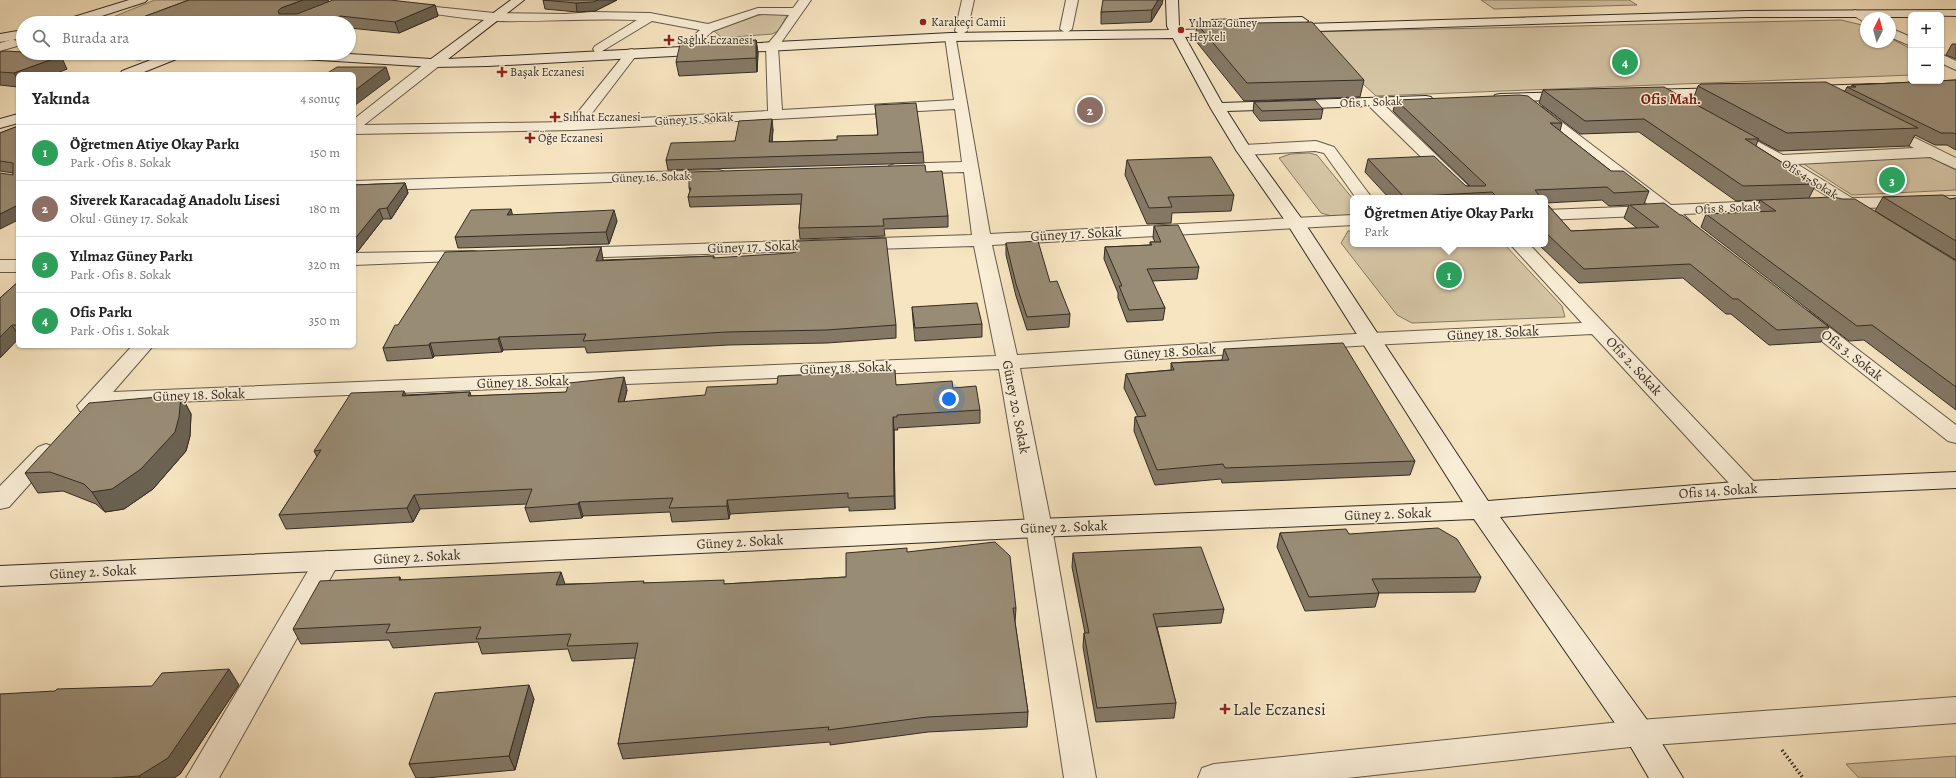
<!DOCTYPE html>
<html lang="tr">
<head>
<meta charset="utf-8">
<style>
  body { margin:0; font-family:Alegreya,serif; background:#f2f2f2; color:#222 }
  .controls { position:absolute; right:12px; top:12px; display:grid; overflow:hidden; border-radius:6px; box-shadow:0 1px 3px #0004 }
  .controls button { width:36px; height:36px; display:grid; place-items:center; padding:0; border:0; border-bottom:1px solid #e0e0e0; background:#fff; color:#222; font:20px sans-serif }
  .compass { position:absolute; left:1860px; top:12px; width:36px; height:36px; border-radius:50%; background:#fff; box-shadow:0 1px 3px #0004; rotate:6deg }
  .you { position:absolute; left:949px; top:399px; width:14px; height:14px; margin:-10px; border:3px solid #fff; border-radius:50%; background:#1a73e8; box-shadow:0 0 0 6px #1a73e833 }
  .badge { display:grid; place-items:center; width:26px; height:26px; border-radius:50%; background:#2563eb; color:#fff; font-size:13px; font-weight:700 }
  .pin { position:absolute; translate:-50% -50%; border:2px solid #fff; box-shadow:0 1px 4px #0006 }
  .popup { position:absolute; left:1350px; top:195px; width:198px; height:52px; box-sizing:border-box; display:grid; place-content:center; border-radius:6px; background:#fff; filter:drop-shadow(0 1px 3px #0005); font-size:13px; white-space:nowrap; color:#767676 }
  .popup b { font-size:15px; color:#222 }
  .popup::after { content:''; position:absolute; left:50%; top:100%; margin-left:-8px; border:8px solid transparent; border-top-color:#fff }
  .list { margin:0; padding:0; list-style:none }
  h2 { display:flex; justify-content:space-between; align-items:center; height:52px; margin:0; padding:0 16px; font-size:17px }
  h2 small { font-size:13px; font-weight:400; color:#767676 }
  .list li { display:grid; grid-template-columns:26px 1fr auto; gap:12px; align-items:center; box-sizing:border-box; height:56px; padding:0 16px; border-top:1px solid #e0e0e0 }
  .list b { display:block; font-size:15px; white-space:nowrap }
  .list p { margin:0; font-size:13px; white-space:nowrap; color:#767676 }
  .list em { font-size:13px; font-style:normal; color:#767676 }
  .icon { flex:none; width:22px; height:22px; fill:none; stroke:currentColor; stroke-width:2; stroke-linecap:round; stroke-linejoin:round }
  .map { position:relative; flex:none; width:1956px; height:778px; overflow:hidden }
  .search { position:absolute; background:#fff; box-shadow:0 1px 3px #0004; left:16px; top:16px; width:340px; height:44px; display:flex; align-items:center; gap:10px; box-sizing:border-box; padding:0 14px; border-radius:22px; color:#767676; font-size:15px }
  .panel { position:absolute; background:#fff; box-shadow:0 1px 3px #0004; left:16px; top:72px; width:340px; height:276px; border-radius:6px }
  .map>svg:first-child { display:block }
  .green { fill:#d6c6a6; stroke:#857964 }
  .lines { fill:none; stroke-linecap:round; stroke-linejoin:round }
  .street-casing { stroke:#655a4a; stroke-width:2 }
  .secondary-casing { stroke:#342c23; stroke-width:2 }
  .path { stroke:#342c23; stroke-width:3.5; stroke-dasharray:1.5 2.5; stroke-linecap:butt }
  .street { fill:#faeed7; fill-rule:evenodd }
  .secondary { fill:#faeed7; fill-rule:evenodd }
  .wall { fill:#847865; stroke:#342c23; fill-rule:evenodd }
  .shaded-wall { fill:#6b6252; stroke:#342c23 }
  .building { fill:#998c75; stroke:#342c23 }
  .poi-dot { fill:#8f2418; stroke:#faeed7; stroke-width:1.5 }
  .labels { text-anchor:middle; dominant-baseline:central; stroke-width:3; stroke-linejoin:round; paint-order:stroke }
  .far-poi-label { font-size:12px; fill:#342c23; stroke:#faeed7; text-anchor:start }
  .far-street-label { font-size:12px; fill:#342c23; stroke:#faeed7 }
  .street-label { font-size:14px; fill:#342c23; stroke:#faeed7 }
  .far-district-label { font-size:15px; font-weight:bold; fill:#7a1f14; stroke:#faeed7 }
  .near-poi-label { font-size:17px; fill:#342c23; stroke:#faeed7; text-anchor:start }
</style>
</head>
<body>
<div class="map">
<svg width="1956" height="778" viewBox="0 0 1956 778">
  <rect width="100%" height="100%" fill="#f7e5c1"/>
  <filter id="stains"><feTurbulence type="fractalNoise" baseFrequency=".005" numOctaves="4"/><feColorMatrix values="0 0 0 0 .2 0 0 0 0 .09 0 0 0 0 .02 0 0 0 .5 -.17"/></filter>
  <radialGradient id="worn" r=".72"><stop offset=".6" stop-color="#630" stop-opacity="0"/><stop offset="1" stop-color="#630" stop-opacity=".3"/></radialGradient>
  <!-- green -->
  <path class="green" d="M155,0h45l-67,21 -26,2 1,-4z
    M1481,0h148l8,5 -143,4z
    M767,12l21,2 -10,17 -6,3 -50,4 -8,-7z
    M1841,20l25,6v16h24v-4l21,11v26l-535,21 -69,-64z
    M1309,153l8,2 36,44v16l-22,1 -10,-3 -42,-55 11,-4z
    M1928,156l28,14v20l-104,5 -50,-32z
    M1348,231h5v13h151l58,62 3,11 -153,6 -15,-8 -56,-72z
    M1956,756v22h-97l-13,-14z"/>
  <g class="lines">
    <!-- street casing -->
    <g class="street-casing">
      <path id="street" d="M799,0h12l-33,47 4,63 172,-10 -9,-63 2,-3h8l35,200 363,-19v10l-361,20 25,110 354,-22 211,-10 -72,-79h19l232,245 -3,6 -9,2 -9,-2 -148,-161 -221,11 -351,23 32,160 44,250h-32l-38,-250 -27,-159 -898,36c-7,8 -12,8 -21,6l-3,-5 55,-60h21l-40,46 883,-36 -22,-110 -403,12 -6,-1 -3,-4 3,-4 6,-1 401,-13 -8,-63 -69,2 -6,-2 -2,-3 2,-3 6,-2 67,-2 -7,-53 -381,21 -220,4v-15l75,-59h10l1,3 -1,3 -75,59 206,-3 58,-72 4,-1 6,4 -52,68 182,-10 -2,-65 11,-13 12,-18 -30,-1 -46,17 -20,17 -4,1 -6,-4 17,-15 -48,-9 -53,32 -4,-1 -2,-3 2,-3 42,-26c-47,-2 -94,2 -141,1 -30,-2 -60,-7 -89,-11l-6,-3 2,-2 4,-1 87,9 72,1 26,-2 58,1 58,11 50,-16h35z
        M962,0h12l-7,31 -6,4 -6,-4z
        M1066,0h12l-6,29 -6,4 -6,-4z
        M1855,10l16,8h-5v5l-17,-10z
        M1890,28l21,9v9l-21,-9z
        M13,39l6,4 -2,3 -17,5v-8z
        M1941,54l15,7v9l-15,-7z
        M1373,98l5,1 103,99h-18l-95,-93 -2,-3 2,-3z
        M1537,106l5,1 129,98 117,-5 6,1 2,4 -2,4 -6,1 -105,4 7,7 -3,4c-11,2 -16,-3 -24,-10l-118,5v-10l105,-4 -118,-93 -2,-3 2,-3z
        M1885,123l71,35v11l-26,-12 -133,7 55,34 104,-2v10l-97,2 -7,2 -26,-3 -2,-4 2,-4 4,-1 -56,-35 -42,-24 -2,-3 2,-3h10l41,22 131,-7 -34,-18 -2,-3 2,-3z
        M1316,141l18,6 38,51h-16l-32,-45 -9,-2 -71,4 -5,-2 -3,-3 3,-3 5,-2z
        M719,170l6,2 2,3 -2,3 -371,13v-10z
        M473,251l6,1 3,4 -3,4 -125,5v-12z
        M0,260h18v12h-18z
        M1802,310l7,2 147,113v18l-8,-2 -153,-121 -3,-4 3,-4z
        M46,444l8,3 4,5 -4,5 -45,50 -9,2v-23l38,-39z
        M327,551l9,3 4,7 -121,217h-33l132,-224z
        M1956,697v26l-317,23 -292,32h-149l4,-10 12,-4 425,-44z"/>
    </g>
    <!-- secondary casing -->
    <g class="secondary-casing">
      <path id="secondary" d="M129,0h18l-2,2 -65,21h-18l2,-3z
        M511,0h13l-76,59 503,-26 218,-3 -2,-4 -1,-26h12l1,26 2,4 45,-2 6,4 -6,4 -41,1 37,66 204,-7 5,1 2,3 -2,3 -5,1 -199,7 24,38 53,73 184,279 261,-20 207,-9v16l-207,9 -249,20 150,207 33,54h-34l-21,-36 -154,-223 -435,18 -1039,49v-20l1039,-47 424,-17 -177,-280 -50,-72 -26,-43 -37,-69 -222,3 -463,25 -54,1 -164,-10 -6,-4h69l98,6z
        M1956,10v6l-45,-1v2h-163l-462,15 -6,-4 3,-3 -71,3 -6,-4 6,-4 90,-3 6,4 -3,3 443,-13z
        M23,30v8l-23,4v-8z
        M169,53h17l-2,3 -45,18h-19l2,-3z
        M1876,84l5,1 2,3 -2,3 -71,3 -5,-1 -2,-3 2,-3 5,-1z
        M1726,88l5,1 2,3 -2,3 -85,3 -5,-1 -2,-3 2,-3 5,-1z
        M1572,92l5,1 2,3 -2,3 -77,3 -5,-1 -2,-3 2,-3 5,-1z
        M18,114v9l-18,5v-9z"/>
    </g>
    <!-- path -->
    <path class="path" d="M1782,750l21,28"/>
    <!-- street -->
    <use href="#street" class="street"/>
    <!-- secondary -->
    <use href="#secondary" class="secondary"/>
  </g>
  <!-- wall -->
  <path class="wall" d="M189,0h139l1,2 106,3 3,11 -39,17 -50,-5v-5h-222z
    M543,0h74l-22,11 -18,1 -32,-3z
    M1162,4l-11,18 -50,2v-12z
    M1197,24l167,56 -4,17 -116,4 -49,-61z
    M756,40l2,13 -1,19 -78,4 -3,-14z
    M1952,44h4v15l-10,-4z
    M0,52l67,17 -49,5v13l-18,-2z
    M76,53h81l-17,7 -63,-5z
    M1956,80v70l-9,-5h-12l-20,-10 -6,11 -130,5 -21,-11 -2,6 60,38 -7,14 147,63v149l-92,-70 -15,1 -148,-114 5,-13 49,-2 5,-12 -24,1 -97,-69 -59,2 -41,-31 4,-13 149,12 6,-16 147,5 2,-4h4l1,-2z
    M1396,100l166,23 -2,8 51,40 38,20 -5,13 185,123 -8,15 -52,3 -38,-31h-5l-43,-36 -104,5 -41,-39h7v-46h-156l-24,-26 3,-13 98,27h4l-77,-75zM1602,200l7,6 20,-1 -5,13 13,10 -66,3 -25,-28z
    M1254,102l69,7 -2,10 -61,2 -7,-9z
    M875,105l48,47 1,11 -256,7 -2,-10 69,-19 38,-12 -1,13 65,-2 41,-5z
    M18,126v94l-5,-47 -13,-2v-38z
    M1127,160l107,35 -3,16 -59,2 -1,10 -24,1 -22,-49z
    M926,172l22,44v11l-64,2 1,7 -85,3 -1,-11 2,-24 -111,3 -2,-10 2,-6 -1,-3z
    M405,183l3,10 -17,26h-8l-25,32 -4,1v-67z
    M1883,197l67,2 6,-1v62l-81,-49z
    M617,221l-8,23 -151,4 -3,-11z
    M1154,226l45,41 -2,12 -45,2 13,27 -2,12 -36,2 -9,-24v-5l-14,-34 1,-12 45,-2v-3h5l-2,-4z
    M1006,243l64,71 -1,13 -42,3 -11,-34 -10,-41z
    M714,256v2l182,67v13l-69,5 -99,2 -141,8 -2,-6 -82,3 -1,2 -68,4 -1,2 -46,3 -4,-13 15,-23 205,-66v1z
    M18,282v57l-18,19v-60z
    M912,307l70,17v13l-67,4 -2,-21z
    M1224,349l191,112 -5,14 -188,8 -1,-4 -66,6 -21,-54 1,-14h3l-14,-29 2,-14 45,-4v-7l51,-3z
    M896,385l57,3 27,22v13l-83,5 1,2h-4l1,79 -46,2v-4l-119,7 -1,5 -57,3 -2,-10 -87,4 -1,2 -52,4 -5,-14 2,-4 -107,5 -7,13 -127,7 -7,-14 38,-58 -3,-6 92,-56 64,-3 1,4 156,-6 -3,12z
    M181,395l10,19 -1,22 -4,15 -33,38 -29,20 -19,3 -9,-8 -33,-13 -25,2 -13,-20z
    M1280,533l69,1 132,43 -6,15 -96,1 -4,14 -70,4 -28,-64z
    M907,552l109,56 -1,14 13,90 -1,15 -99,5 -98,13v-3l-207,17 -5,-15 17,-86 -63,3 -4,-12 -86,5 -4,-12 -85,6 -4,-8 -88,4 -8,-15 107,-52 1,3 164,4 79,-1 81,1 121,-7z
    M1073,553l151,56 -3,14 -64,4 19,76 -2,15 -78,4 -13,-75 1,-14h1l-13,-66z
    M239,685l-59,89 -6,4h-174z
    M534,699l-19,71 -89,8h-10l-7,-14z"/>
  <!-- shaded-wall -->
  <path class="shaded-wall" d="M303,0h25l1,3 -47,19 -4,-11 3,-3z
    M598,0h19l-22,11 -18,1 -1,-9z
    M1158,0h5l-1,4 -11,18 1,-12z
    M435,5l3,11 -39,17 -4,-11z
    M340,16l2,7h-16z
    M756,40l2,13 -1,19 -1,-14z
    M137,53h20l-17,7z
    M61,56l6,13 -12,5h-37v7l-4,-8z
    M386,67l4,12 -36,27v-15z
    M772,119l1,10 -2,23 -2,-10z
    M405,183l3,10 -17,26 -4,-11z
    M18,205v15l-18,9v-15z
    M379,209l4,10 -25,32 -4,1v-12z
    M511,209l3,11 -7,-5z
    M614,210l3,11 -8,23 -3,-12z
    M601,247l2,12 -5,13 -2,-11z
    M12,325l6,10v4l-18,19v-21z
    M499,337l4,13 -1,2 -4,-13z
    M430,343l4,13 -1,2 -4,-13z
    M624,377l3,13 -6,25 -3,-13z
    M404,391l6,13 -8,-8z
    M181,395l10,19 -1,22 -4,15 -33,38 -29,20 -19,3 -13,-20z
    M893,417l1,13 1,79 -1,-13z
    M414,495l6,14 -7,13 -6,-14z
    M727,500l3,14 -1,5 -2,-13z
    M579,502l4,14 -1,2 -4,-14z
    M561,572l5,15 -10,-2z
    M229,669l10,16 -59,89 -6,4h-34l-1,-2z
    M529,685l5,14 -19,71 -6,-14z"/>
  <!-- building -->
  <path class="building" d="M189,0h114l-22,8 -3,3 1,3h18l36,-14h57l45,5 -40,17 -55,-6 -14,7h-199z
    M543,0h55l-5,2 -17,1z
    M1103,0h55l-6,10 -51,2z
    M1312,22l52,58 -117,3 -50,-59z
    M756,40v18l-80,4 4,-18z
    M4,51l19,1v1h6l32,3 -47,17 -14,-1v-20z
    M337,67h49l-32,24v-17h-28z
    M1956,80v54l-3,-1h-12l-94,-46h9l-4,-2z
    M1826,82l92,46 -131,5 -89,-47 3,-2z
    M1664,87l95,52h-14l71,45 -73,2 -99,-67 -59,2 -42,-31z
    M1519,95l9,1 34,27h-12l61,48h12l26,20 -35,2 -7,-6 -72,3 6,8h-43l-6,-6 -88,5 -36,-38 66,-3 32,30h19l1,-1 -90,-85z
    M1315,100l8,9 -61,2 -8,-9z
    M916,103l7,49 -257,8 5,-17 64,-2 4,-20 33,-2 -3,23 68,-2v-4l41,-1 -3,-30z
    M18,126v79l-18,9v-41l13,2v-12l-13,-2v-28z
    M1211,157l23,38 -66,2 4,10 -23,1 -22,-48z
    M925,165l1,7 16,-1 6,45 -65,3 1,7 -85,2 3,-34 -114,3 3,-9h-2v-16z
    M405,183l-18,25 -8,1 -25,31v-55z
    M1943,195l7,4 6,-1v43l-73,-44z
    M1834,197l8,2h13l101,62v126l-84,-62 -15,1 -151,-112 70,-3 -16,-11z
    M1545,202l26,29 88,-4 -29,-22 34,-2 16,12h2l147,112 -52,3 -39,-31h-5l-43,-35 -106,5 -39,-37z
    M511,209l-4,6 107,-5 -8,22 -151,5 16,-27z
    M1178,225l21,42 -52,2 18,39 -36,2 -10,-24h3l-17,-39 47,-2 -2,-3h11l-7,-16z
    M886,238l10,87 -70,5 -100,2 -143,9 3,-7 -87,3 -1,2 -68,4 -1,2 -46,3 12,-23h3l47,-73 156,-5 -5,14 118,-5 -1,2 78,-5 5,-1 1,-11z
    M1038,241l12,41 7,-1 13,33 -43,3 -11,-33 -10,-41z
    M18,282v43h-6l-12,12v-39z
    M977,303l5,21 -67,4 -3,-21z
    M1343,343l72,118 -190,7 -2,-4 -66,6 -22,-53 11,-1 -20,-42 48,-4 -3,-7 58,-3 -5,-11z
    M895,370l1,15 56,-4 1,7 23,-2 4,24 -83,5v2h-4l1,79 -46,2v-5l-121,7v6l-58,2 4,-10 -94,4 -1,2 -53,4 7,-19 -118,6 -7,13 -128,7 42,-65 -7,1 37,-58 53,-2 -2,5 68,-4 -2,4 98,-4 3,-9 55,-6 -6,25 87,-7 2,-8 70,-3 1,-8z
    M181,395l-2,22 -4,15 -34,37 -29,20 -20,3 -8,-8 -34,-12 -25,1 64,-70z
    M1438,528l19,11 24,38 -109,2 7,14 -70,4 -29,-64 66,-4 3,5z
    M995,542l15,14 6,52h-3l15,104 -101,5 -99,13 1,-3 -211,17 20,-101 -71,3 4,-12 -95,5 5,-12 -95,6 4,-9 -97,5 27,-48 80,-4 -1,3 162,-8 -5,13 88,-4 -1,2 81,-3v4l122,-7v-24l61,-5v4z
    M1201,547l23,62 -71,5 23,89 -79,5 -13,-75h5l-16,-80z
    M229,669l-61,89 -29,18 -28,2h-111v-84l55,-3 2,-2 95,-3 10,-13z
    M529,685l-20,71 -100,8 26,-71z"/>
  <!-- markers -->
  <g class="poi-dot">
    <circle cx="923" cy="22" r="4"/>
    <circle cx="1181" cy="30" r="4"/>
    <path d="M667 34h4v4h4v4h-4v4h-4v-4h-4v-4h4z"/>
    <path d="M500 66h4v4h4v4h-4v4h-4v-4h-4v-4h4z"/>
    <path d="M553 111h4v4h4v4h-4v4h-4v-4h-4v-4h4z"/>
    <path d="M528 132h4v4h4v4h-4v4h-4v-4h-4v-4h4z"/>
    <path d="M1223 703h4v4h4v4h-4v4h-4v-4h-4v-4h4z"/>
  </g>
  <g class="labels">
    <!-- far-poi labels -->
    <g class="far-poi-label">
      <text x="931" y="22">Karakeçi Camii</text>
      <text x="1189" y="23">Yılmaz Güney<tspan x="1189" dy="14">Heykeli</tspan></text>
      <text x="677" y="40">Sağlık Eczanesi</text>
      <text x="510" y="72">Başak Eczanesi</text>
      <text x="563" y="117">Sıhhat Eczanesi</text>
      <text x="538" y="138">Öğe Eczanesi</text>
    </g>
    <!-- far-street labels -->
    <g class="far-street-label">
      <text transform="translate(1371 102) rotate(-2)">Ofis 1. Sokak</text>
      <text transform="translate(694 119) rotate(-3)">Güney 15. Sokak</text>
      <text transform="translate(651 177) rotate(-2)">Güney 16. Sokak</text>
      <text transform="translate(1810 179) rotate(32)">Ofis 4. Sokak</text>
      <text transform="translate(1727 208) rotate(-3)">Ofis 8. Sokak</text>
    </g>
    <!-- street labels -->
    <g class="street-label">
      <text transform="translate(1076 234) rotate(-3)">Güney 17. Sokak</text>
      <text transform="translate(753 247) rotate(-2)">Güney 17. Sokak</text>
      <text transform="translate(1493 333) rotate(-3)">Güney 18. Sokak</text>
      <text transform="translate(1170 352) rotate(-4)">Güney 18. Sokak</text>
      <text transform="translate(1852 355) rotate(38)">Ofis 3. Sokak</text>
      <text transform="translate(1634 366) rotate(47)">Ofis 2. Sokak</text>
      <text transform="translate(846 368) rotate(-2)">Güney 18. Sokak</text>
      <text transform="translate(523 382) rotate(-2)">Güney 18. Sokak</text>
      <text transform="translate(199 395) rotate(-2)">Güney 18. Sokak</text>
      <text transform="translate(1016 407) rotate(79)">Güney 20. Sokak</text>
      <text transform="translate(1718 491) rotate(-4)">Ofis 14. Sokak</text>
      <text transform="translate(1388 514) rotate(-2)">Güney 2. Sokak</text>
      <text transform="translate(1064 527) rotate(-2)">Güney 2. Sokak</text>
      <text transform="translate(740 542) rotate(-3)">Güney 2. Sokak</text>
      <text transform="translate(417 557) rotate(-3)">Güney 2. Sokak</text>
      <text transform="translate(93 572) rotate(-3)">Güney 2. Sokak</text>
    </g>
    <!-- far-district labels -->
    <g class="far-district-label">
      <text x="1671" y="99">Ofis Mah.</text>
    </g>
    <!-- near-poi labels -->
    <g class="near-poi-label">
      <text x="1233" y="709">Lale Eczanesi</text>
    </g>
  </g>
  <rect width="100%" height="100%" filter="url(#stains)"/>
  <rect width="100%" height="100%" fill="url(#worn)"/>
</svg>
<div class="controls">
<button>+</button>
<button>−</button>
</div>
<svg class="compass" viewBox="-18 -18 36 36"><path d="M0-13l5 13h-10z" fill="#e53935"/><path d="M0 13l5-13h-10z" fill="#767676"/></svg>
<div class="you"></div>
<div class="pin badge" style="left:1449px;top:275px;background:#2e9e5b">1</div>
<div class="popup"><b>Öğretmen Atiye Okay Parkı</b>Park</div>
<div class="pin badge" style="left:1090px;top:110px;background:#8d6e63">2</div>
<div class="pin badge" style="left:1892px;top:180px;background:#2e9e5b">3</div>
<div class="pin badge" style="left:1625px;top:62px;background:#2e9e5b">4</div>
<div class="search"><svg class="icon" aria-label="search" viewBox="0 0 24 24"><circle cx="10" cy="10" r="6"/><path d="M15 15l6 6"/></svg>Burada ara</div>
<section class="panel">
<h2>Yakında<small>4 sonuç</small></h2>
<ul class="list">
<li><span class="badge" style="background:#2e9e5b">1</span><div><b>Öğretmen Atiye Okay Parkı</b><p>Park · Ofis 8. Sokak</p></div><em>150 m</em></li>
<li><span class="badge" style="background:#8d6e63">2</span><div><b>Siverek Karacadağ Anadolu Lisesi</b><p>Okul · Güney 17. Sokak</p></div><em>180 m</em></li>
<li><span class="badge" style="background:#2e9e5b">3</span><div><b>Yılmaz Güney Parkı</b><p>Park · Ofis 8. Sokak</p></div><em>320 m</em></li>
<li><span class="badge" style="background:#2e9e5b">4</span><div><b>Ofis Parkı</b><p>Park · Ofis 1. Sokak</p></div><em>350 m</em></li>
</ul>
</section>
</div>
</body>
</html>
